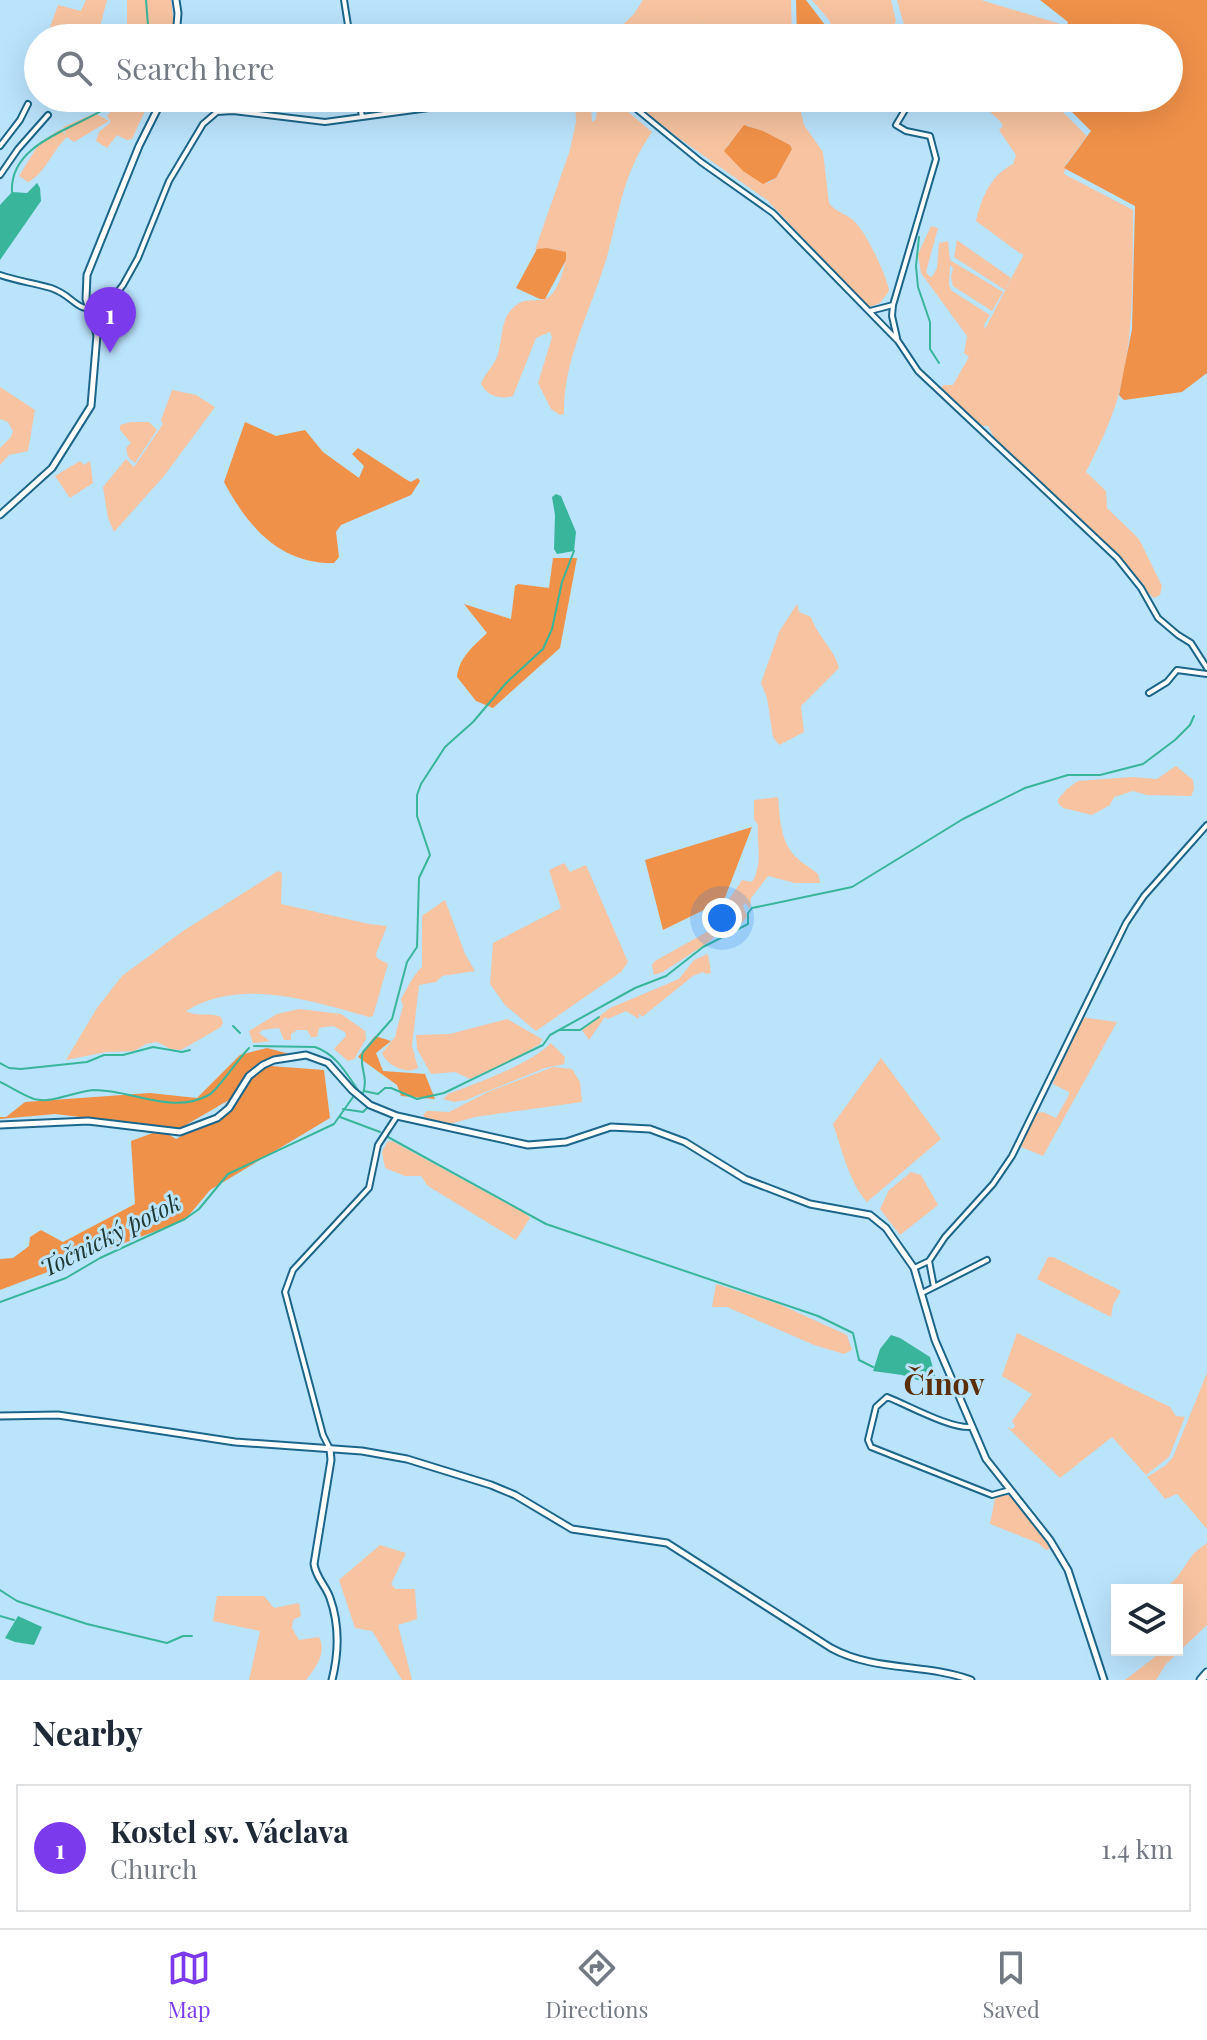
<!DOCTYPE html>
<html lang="en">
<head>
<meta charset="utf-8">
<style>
  body { margin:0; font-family:"Playfair Display",serif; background:#f6f6f7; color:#1f2937 }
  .controls { position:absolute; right:24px; bottom:24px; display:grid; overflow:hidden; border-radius:0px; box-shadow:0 8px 32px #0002 }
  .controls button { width:72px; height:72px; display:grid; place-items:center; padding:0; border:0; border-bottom:2px solid #e0e1e3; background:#fff; color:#1f2937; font:40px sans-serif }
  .you { position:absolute; left:722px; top:918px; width:28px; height:28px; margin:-20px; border:6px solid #fff; border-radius:50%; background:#1a73e8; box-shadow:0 0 0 12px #1a73e833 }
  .badge { display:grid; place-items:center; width:52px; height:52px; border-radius:50%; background:#7c3aed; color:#fff; font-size:26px; font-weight:700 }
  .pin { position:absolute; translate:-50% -66px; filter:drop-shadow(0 2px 4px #0008) }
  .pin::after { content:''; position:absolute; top:42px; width:28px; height:24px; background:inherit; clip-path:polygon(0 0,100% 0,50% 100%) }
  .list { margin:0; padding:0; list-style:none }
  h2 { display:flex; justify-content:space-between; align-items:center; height:104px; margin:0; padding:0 32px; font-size:34px }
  h2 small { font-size:26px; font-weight:400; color:#747a83 }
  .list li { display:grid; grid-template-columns:52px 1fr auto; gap:24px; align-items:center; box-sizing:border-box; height:128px; margin:0 16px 16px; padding:0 16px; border:2px solid #e0e1e3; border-radius:0px }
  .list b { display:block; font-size:30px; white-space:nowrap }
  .list p { margin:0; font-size:26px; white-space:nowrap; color:#747a83 }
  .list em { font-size:26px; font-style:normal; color:#747a83 }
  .icon { flex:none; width:44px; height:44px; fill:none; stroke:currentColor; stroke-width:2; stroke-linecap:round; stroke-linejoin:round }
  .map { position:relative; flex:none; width:1207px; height:1680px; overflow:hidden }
  .search { position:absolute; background:#fff; box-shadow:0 8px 32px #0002; left:24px; right:24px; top:24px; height:88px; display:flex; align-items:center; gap:20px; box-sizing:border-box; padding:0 28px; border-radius:44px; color:#747a83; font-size:30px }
  .sheet { height:248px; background:#fff }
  nav { display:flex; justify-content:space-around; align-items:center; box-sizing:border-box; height:112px; border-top:2px solid #e0e1e3; background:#fff; font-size:22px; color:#747a83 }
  nav a { display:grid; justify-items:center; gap:4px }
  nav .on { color:#7c3aed }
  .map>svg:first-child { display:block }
  .green { fill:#f7c3a0; fill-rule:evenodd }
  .forest { fill:#f09149 }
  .water { fill:#38b59a }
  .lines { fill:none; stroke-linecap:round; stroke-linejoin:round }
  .stream { stroke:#38b59a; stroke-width:2 }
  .minor-casing { stroke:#1b668a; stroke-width:8 }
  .tertiary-casing { stroke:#1b668a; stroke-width:9 }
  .secondary-casing { stroke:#1b668a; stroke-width:9 }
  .primary-casing { stroke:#1b668a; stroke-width:11 }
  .minor { stroke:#fff; stroke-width:4 }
  .tertiary { stroke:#fff; stroke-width:5 }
  .secondary { stroke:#fff; stroke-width:5 }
  .primary { stroke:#fff; stroke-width:7 }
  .labels { text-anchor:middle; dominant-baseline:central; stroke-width:6; stroke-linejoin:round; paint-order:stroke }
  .water-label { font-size:24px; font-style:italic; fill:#203a34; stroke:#bae3fc }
  .district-label { font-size:30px; font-weight:bold; fill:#5a2e08; stroke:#bae3fc }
</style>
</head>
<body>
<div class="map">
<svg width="1207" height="1680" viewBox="0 0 1207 1680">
  <rect width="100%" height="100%" fill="#bae3fc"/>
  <!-- green -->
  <path class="green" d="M86,0h21l-10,38h-51l12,-33 23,6z
    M127,0h44l3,26 -5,12h-38l-4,-11z
    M643,0h148l1,38h-72l-20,-16 14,16h-79l-2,-5 -3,5h-21l25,-24z
    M812,0h79l5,21 -3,9 -17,8h-40l-7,-18z
    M897,0h84l83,25 -1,13h-153l-3,-2z
    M122,98h26l1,4 -17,37 -5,1 -10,-5 -10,13 -11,-7 3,-9 12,-10 -4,-6z
    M587,98l4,8 1,16 4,-3 2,-21 17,3 37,31c-28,40 -32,75 -44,121 -15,54 -45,104 -44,161l-4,1 -9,-6 -13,-26 14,-46 -2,-5 -14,6 -23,58c-12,4 -26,0 -32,-12 3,-9 8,-13 13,-21 10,-15 4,-40 18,-54 13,-14 22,-5 35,-11 12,-6 19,-34 19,-46l-19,-4 -12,2 35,-100 6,-28 -1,-23z
    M627,98l171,2 6,25 19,27 6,51c7,10 19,11 26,19 12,12 32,54 34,69l-9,12 -10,4 -3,-1 -100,-106 -87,-61zM747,125l43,20 2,4 -16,29 -8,5 -41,-37z
    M975,98h74l38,38 -21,28 -2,10 69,36c-1,61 2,124 -14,183 -7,27 -21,55 -33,79l20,19 1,17 32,31 23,47 -2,9 -6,3c-17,-13 -29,-35 -44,-51 -37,-39 -99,-72 -122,-121h-9l-39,-37 4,-4h9l16,-28 -5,-4 3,-17 -46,-63 -3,-19 13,-28 7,2 -12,44 3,4 3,1 5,-9 2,-25 9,-2 2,19 53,32 -11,19 -39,-25 -2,-9 2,-9 -3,-3 -1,20 3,6 38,24 -6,10 1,4 38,-73v-3l-2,1 -45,-33c6,-24 14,-45 37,-57l3,-9 -17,-25 4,-4 -3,-5z
    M95,113l14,8 -35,21 -7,-5c-14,12 -21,36 -39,45l-9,-6 21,-34 21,-13 5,7 -3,-9z
    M957,240l54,38 -6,12 -51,-33z
    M0,387l35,23 -7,41 -19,4 -9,10v-17l11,-11 2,-6 -5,-9 -8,-3z
    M172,390l24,5 19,12 -51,69 -50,56 -6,-14 -5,-31 23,-28 8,8 29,-43 -2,-4z
    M131,422h18l8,8 -22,33 -7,-6 -2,-9 5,-5 -11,-13v-5z
    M80,461l4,4 6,-4 3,22 -23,15 -15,-22z
    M797,604l2,8 12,5c6,19 24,33 28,51l-38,38 3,26 -25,13 -6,-8 -6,-39 -6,-15 18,-51z
    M1176,766l17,14 1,9 -3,7 -44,-1 -14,-4 -19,6 -4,8 -18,10 -29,-7 -5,-5v-4l9,-10 11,-8 54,-4 25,2z
    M778,797c2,20 2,46 19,61 6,6 14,10 21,16l2,9h-25l-27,-7 -17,22 -1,11 -5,-6 -2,3 4,10 -4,6 -25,10 -8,9 -47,31 -9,3 -2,-10 3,-4 52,-29 12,-11c2,-14 16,-29 23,-41l9,2 3,-3c9,-21 2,-37 4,-54l-4,-6v-19z
    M564,863l6,9 16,-7 42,97 -7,10 -85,59 -31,-26 -15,-21 3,-41 68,-35 -12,-38z
    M278,871l4,2 -1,31 88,20 18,2 -11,28 1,4 11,6 -15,52 -4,1c-57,-16 -129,-40 -183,-6 9,6 24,1 35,6l2,6 -2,4 -40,23 -10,-1 -14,-7 -11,2 -12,7 -28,1 -40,8 31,-52 25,-32 61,-45z
    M445,900l20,54 10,17 -33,5 -6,6 -17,3 -7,61 6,22c-11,7 -32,-3 -36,-15l13,-16 8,-31 -2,-7c6,-10 12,-24 21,-32v-51z
    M708,954l3,19 -5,1 -3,-2 -10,4 -51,41 -3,-4v6l-13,-8 -18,8 -3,-2 -16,23 -7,-10 28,-22 69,-29 15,-19z
    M299,1009l42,5 24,17 1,8 -12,20 -6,2 -14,-12 12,-13 -1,-4 -12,-6 -14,2 -2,9h-6l-4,-7h-10l-6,4v6h-7l-5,-12 -17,2 -3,3 11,8 -17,2 -4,-12 28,-17z
    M1081,1017l36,5 -74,134 -24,-10 18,-33 6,-1 13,6 13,-23v-3l-16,-8 1,-4z
    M507,1019l35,20 -2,5 -28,16 -42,19 -15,-7 -24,2 -14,-25 -1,-14 34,-1z
    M551,1043l14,14 -1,7 -19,4 -79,32 -12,2 -11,-3 5,-5c29,-11 83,-30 103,-51z
    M881,1058l60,81 -74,63c-18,-20 -25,-53 -34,-78z
    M553,1067l19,2 8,13 2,20 -107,15 -29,8 -21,-7 -2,-3 4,-4 22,1 39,-20z
    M392,1141l134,73 4,4 -14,22 -88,-54 -7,-10h-16l-20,-8 -3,-16 5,-10z
    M911,1172l10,3 17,30 -38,30 -20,-26 9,-19z
    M1048,1257h5l68,34 -8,14 -2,12 -74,-38z
    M716,1284l63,20 68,31 5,15 -8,4 -30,-9 -87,-38h-15z
    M1017,1333l153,74 6,9 9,1 -16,40 -23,18 -34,-38 -52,41 -53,-51 5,2 3,-3 -3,-5 20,-27 -30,-18z
    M1207,1373v156l-30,-35 -12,5 -18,-22 19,-12 7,-8z
    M1002,1494l9,2 40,52 -5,2 -8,-7 -48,-19 5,-25z
    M1207,1543v82l-41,39 -10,16h-31l39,-30h13v-60h-19c18,-5 23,-20 33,-33 4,-6 11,-10 16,-14z
    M380,1545l26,8 -15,31 5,5h19l2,30 -19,6 14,55h-10l-30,-49 -17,-3 -16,-48z
    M217,1596h47l10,12 25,-5 2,13 -8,4 -1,8 7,12 20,-3c8,16 -3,30 -13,43h-57l11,-49 -47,-10z"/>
  <!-- forest -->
  <path class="forest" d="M796,0h10l29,38h-38z
    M1040,0h167v373l-25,19 -58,8 -5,-5 13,-66 3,-123 -71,-38 27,-37 -33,-33h111v-60h-106l5,-16z
    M744,125l19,6 27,14 2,4 -16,29 -13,6 -20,-13 -19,-20z
    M547,248l19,4v8l-21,39h-5l-24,-11 21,-39z
    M245,422l31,14 29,-6 18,22 36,26 5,-12 -12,-12 6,-6 49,32 4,2 7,-4 2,3 -9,14 -70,30 -5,7 3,25 -5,6c-54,1 -86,-36 -110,-81z
    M553,558h24l-17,90 -67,60 -17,-7 -19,-24c2,-20 17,-31 30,-44l-23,-29 47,15 4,-33 3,-2 31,4z
    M752,827l-28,73 -61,30 -18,-70z
    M375,1036l16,5 -15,12 7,18 42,3 10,25 -34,-3 -4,-11 -39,-28z
    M267,1048l23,6 -33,11 67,5 6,48 -120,72 -25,30 -185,70v-31l13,-1 16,-12 1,-9 11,-7 22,12 72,-38 -4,-63 30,-11 15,9 38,-20 15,-19 -50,29 -124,-15 -55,5v-2h6l19,-15 125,-9 47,5 43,-43z"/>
  <!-- water -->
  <path class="water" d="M37,183l3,5 1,13 -41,59v-55l12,-13 15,1z
    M556,494l5,2 15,36 -2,19 -17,3 -3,-5 1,-34 -3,-18z
    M891,1335l9,3 30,19 7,26 -4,2 -31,-10 -29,-4 7,-22z
    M18,1616l24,11 -8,18 -19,-3 -10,-4z"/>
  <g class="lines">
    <!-- stream -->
    <path class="stream" d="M146,0l3,38
      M346,0l6,38
      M361,98l1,3
      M12,192c-3,-55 78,-65 107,-94
      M919,237l-3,29 2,21 12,35v27l9,14
      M233,1026l7,7
      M560,1030h20l19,-13
      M0,1063l9,5 12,1 66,-7 17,-7h19l30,-8 29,5 8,-2
      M0,1082c11,5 22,13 34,17 18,5 41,-8 60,-9 39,0 78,25 115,5 9,-5 29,-36 40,-47
      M359,1091l12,11
      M364,1091l14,3 7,-6h6l26,11 27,-6 99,-48 7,-10 85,-47 31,-12 37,-29 45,-23v-11l4,-5 100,-21 111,-68 62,-31 43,-13h32l43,-11 32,-24 15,-15 4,-9
      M363,1093c6,-16 -5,-28 0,-41l29,-33 15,-57 10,-15 2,-69 11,-23 -13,-39v-21l4,-11 24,-37 28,-25 34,-40 36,-33 9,-20 10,-47 12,-31
      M343,1109l20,3 5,-5
      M340,1117l40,15
      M388,1137l158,87 272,92 35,17 6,27 14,7
      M0,1302l66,-24 34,-20 85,-39 14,-10 29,-35 106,-50 24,-34c-12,-17 -22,-36 -43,-43l-61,-1
      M0,1590l17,11 70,23 80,19 16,-7h9
      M0,1616l14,4"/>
    <!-- minor casing -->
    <g class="minor-casing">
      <path id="minor" d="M344,0l6,38
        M359,98l3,19
        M623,98l78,64 72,51 125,128 20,30 199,187 24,30 17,30 20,17 13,8 16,25
        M0,146l20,-26 8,-16
        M0,175l18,-26 30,-34
        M0,275c17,6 34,8 51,13 26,9 21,24 53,21
        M870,311l23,-6
        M96,330l8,-21 19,-24 15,-27 31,-77 34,-57 14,-12 16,-1 92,11 178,-24
        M897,338l-5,-22 1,-11 43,-146 -6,-23 -24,-5 -10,-6 16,-27
        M1149,693l18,-11 10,-12 30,4
        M914,1268l15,-7
        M934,1287l53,-27
        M922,1293l12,-6 -5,-26 16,-24 48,-53 19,-28 114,-233 18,-27 63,-71
        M972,1427c-22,2 -64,-22 -85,-30l-11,10 -8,33 3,7 121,48 18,-5
        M330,1449l-7,-14 -38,-143 8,-22 76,-82 9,-43 19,-29"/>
    </g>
    <!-- tertiary casing -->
    <g class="tertiary-casing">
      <path id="tertiary" d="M176,0l2,13 -2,25
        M0,515l52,-47 39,-62 6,-71 -11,-36 1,-24 52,-129 24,-48
        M0,1125l88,-4 92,11 37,-14 12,-10 20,-32 14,-11 11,-5 32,-5 22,8 24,27 18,15 27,11 131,29 38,-3 45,-15 39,2 35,13 60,37 65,25 60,11 16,13 28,40 21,72 51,119 64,81 18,30 36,110
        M330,1449l1,11 -17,104c2,14 12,22 16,34 10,28 9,54 2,82"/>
    </g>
    <!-- secondary casing -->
    <g class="secondary-casing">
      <path id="secondary" d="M0,1416l58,-1 177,27 127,9 45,8 84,26 24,10 57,34 95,14 164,105c44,24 94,15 140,32"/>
    </g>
    <!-- primary casing -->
    <g class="primary-casing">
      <path id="primary" d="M1201,1680l6,-7"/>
    </g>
    <!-- minor -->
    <use href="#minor" class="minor"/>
    <!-- tertiary -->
    <use href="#tertiary" class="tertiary"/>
    <!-- secondary -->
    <use href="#secondary" class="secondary"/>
    <!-- primary -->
    <use href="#primary" class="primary"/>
  </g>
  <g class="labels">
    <!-- water labels -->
    <g class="water-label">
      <text transform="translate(110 1234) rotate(-27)">Točnický potok</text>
    </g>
    <!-- district labels -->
    <g class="district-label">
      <text x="944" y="1383">Čínov</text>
    </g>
  </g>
</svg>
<div class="controls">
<button><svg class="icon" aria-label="layers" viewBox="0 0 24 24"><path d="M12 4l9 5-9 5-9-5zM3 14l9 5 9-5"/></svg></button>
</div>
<div class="you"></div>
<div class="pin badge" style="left:110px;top:353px">1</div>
<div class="search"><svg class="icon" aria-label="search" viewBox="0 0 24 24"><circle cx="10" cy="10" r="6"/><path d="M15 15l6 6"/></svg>Search here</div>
</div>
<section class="sheet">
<h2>Nearby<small></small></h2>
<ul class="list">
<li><span class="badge">1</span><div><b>Kostel sv. Václava</b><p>Church</p></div><em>1.4 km</em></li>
</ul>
</section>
<nav>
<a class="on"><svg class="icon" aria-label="map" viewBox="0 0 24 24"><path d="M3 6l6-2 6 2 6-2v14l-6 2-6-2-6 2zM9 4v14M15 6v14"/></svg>Map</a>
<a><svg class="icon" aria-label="directions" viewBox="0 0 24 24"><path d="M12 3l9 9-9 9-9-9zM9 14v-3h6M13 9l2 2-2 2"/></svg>Directions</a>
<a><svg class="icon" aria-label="saved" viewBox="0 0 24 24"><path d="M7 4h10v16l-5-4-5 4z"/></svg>Saved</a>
</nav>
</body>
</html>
